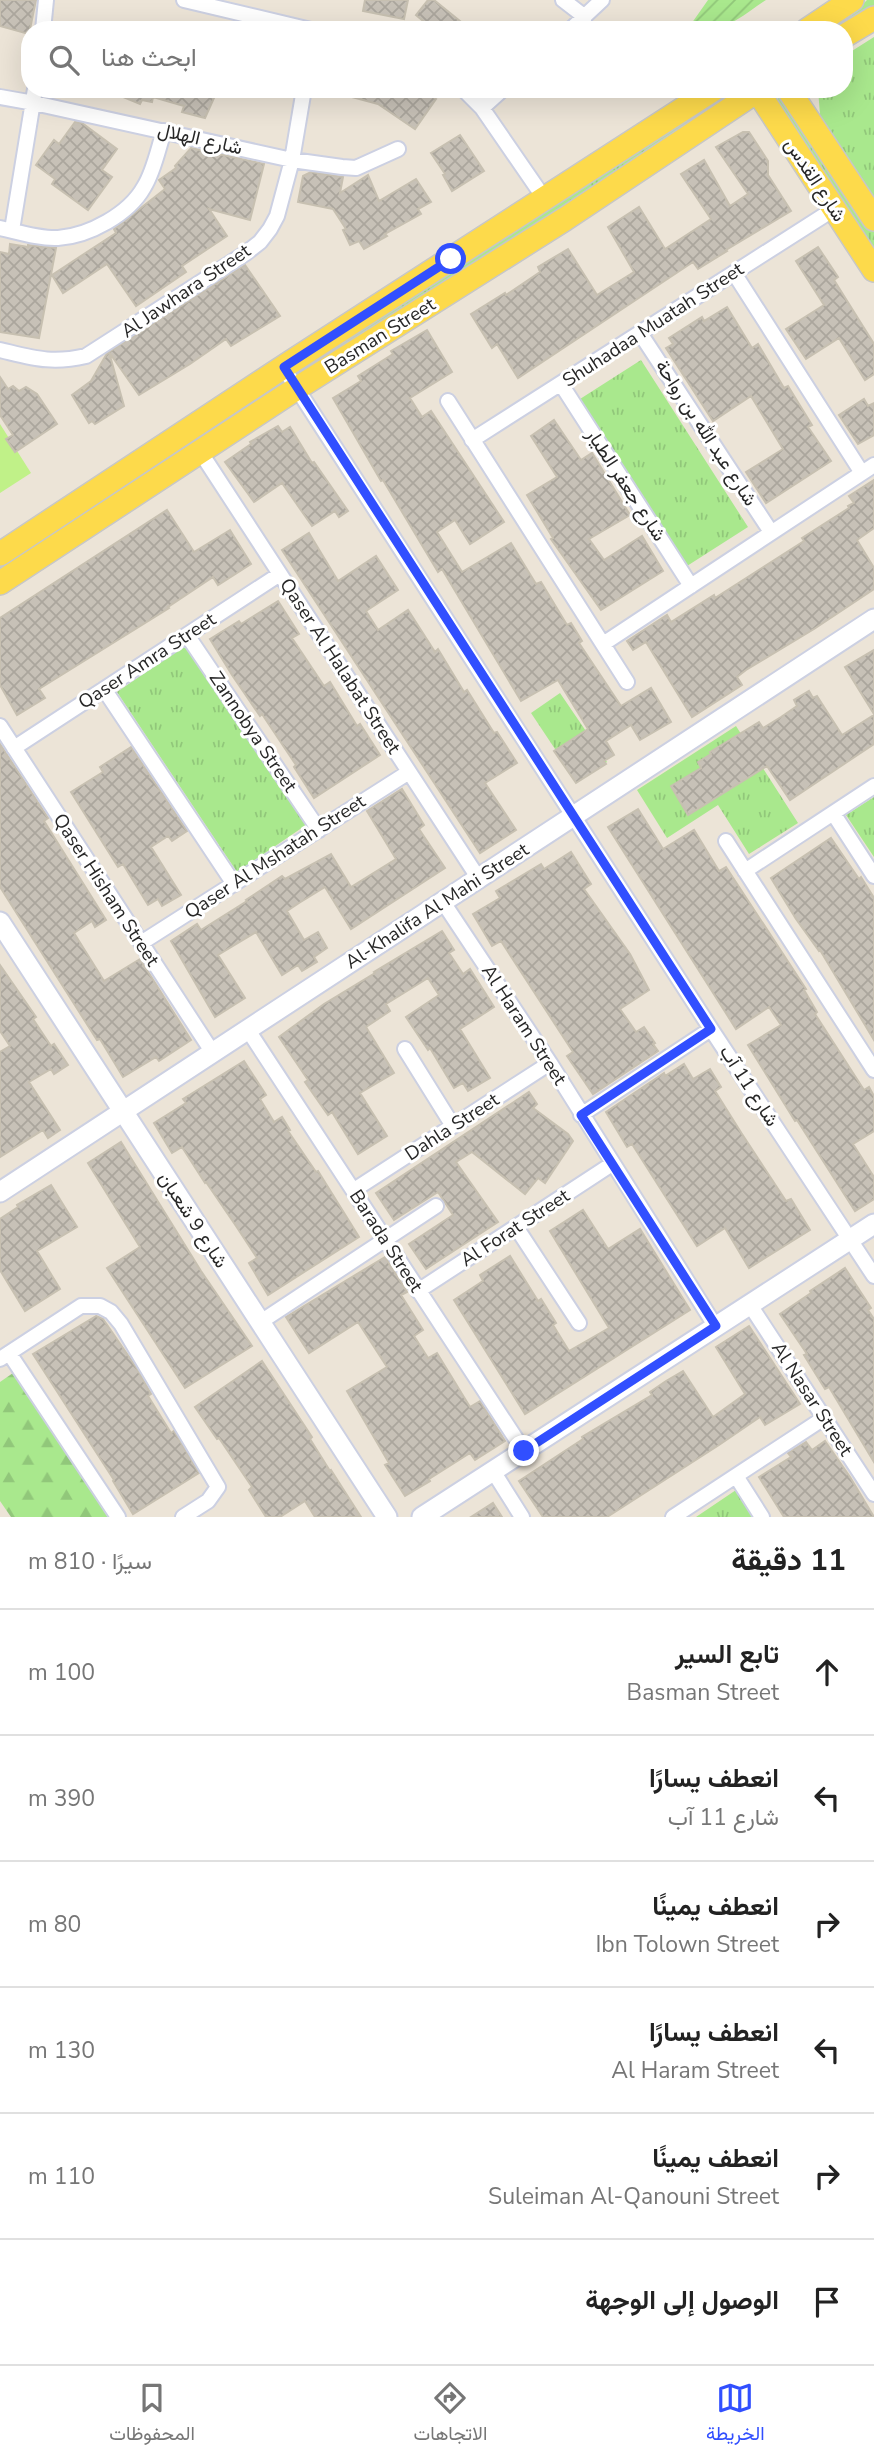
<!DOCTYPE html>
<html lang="ar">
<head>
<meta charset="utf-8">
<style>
  body { margin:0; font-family:"Nunito Sans",Vazirmatn,sans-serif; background:#f2f2f2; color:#222; direction:rtl }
  .stop { position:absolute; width:21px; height:21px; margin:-16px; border:5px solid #314fff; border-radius:50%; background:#fff }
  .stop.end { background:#314fff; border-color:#fff; box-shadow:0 2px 7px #0008 }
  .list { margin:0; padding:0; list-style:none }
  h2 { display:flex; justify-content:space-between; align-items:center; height:91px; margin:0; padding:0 28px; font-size:30px }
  h2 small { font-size:23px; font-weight:400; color:#767676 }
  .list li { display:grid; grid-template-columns:46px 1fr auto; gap:21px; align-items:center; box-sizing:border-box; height:126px; padding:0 28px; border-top:2px solid #e0e0e0 }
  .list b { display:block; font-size:26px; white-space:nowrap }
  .list p { margin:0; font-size:23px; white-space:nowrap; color:#767676 }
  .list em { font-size:23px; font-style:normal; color:#767676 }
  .icon { flex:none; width:38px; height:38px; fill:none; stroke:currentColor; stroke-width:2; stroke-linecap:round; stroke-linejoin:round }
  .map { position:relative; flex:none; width:874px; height:1517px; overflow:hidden; direction:ltr }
  .search { position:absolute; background:#fff; box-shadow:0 7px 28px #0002; left:21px; right:21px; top:21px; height:77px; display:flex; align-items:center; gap:18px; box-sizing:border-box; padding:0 24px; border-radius:28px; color:#767676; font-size:26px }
  .sheet { height:847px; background:#fff }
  nav { display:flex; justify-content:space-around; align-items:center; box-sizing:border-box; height:98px; border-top:2px solid #e0e0e0; background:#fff; font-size:19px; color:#767676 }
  nav a { display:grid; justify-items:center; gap:4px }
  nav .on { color:#314fff }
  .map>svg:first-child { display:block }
  .forest { fill:url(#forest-firs) }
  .park { fill:url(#park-tufts) }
  .garden { fill:url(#garden-furrows) }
  .pitch { fill:#c0f188 }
  .building { fill:url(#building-cross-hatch); stroke:#c7c0b1; stroke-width:2 }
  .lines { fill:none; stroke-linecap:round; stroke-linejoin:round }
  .minor-casing { stroke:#ccd0e2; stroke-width:18 }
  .tertiary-casing { stroke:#ccd0e2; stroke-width:23 }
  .primary-casing { stroke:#c7c7c7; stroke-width:26 }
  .minor { stroke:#fff; stroke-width:14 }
  .tertiary { stroke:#fff; stroke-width:19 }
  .primary { stroke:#fdda4b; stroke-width:23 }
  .route { stroke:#314fff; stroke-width:9 }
  .labels { text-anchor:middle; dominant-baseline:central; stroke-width:6; stroke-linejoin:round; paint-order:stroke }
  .street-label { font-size:19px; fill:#272727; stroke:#fff }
</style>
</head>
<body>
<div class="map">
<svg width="874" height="1517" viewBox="0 0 874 1517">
  <defs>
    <pattern id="forest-firs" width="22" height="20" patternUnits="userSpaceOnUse" patternTransform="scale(1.75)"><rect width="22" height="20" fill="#a9e88d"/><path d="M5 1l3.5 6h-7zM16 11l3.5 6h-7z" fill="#91c77a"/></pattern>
    <pattern id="park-tufts" width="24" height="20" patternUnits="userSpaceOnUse" patternTransform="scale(1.75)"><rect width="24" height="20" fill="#a9e88d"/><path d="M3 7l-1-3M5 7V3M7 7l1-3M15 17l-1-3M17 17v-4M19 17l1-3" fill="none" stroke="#91c77a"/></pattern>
    <pattern id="garden-furrows" width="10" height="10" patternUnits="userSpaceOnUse" patternTransform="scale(1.75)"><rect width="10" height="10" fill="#a9e88d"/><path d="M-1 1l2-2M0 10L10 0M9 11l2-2" fill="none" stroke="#91c77a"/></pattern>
    <pattern id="building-cross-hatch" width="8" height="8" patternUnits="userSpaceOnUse" patternTransform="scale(1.75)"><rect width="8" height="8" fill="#c7c1b7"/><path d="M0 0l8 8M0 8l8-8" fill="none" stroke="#aba69d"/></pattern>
  </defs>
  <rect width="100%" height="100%" fill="#ece4d7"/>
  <!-- forest -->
  <path class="forest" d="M13,1373l95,144h-97l-11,-16v-119z"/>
  <!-- park -->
  <path class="park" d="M867,0h7v9l-34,21h-11l23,-15z
    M874,37v165l-54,-87 -2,-26h26v-33z
    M727,89h16l-422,276 -5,2 -2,-3v-3l49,-31 11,-11z
    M783,95l91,137v23l-101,-153z
    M641,360l107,167 -61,39 -107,-167z
    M271,387h4l3,4 -278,184v-12z
    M188,643l121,180 -72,49 -120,-180z
    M560,693l47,69 -30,20 -46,-69z
    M736,726l62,97 -49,31 -31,-49 -51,33 -30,-48z
    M874,797v60l-28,-42z
    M736,1490l18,27h-58z"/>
  <!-- garden -->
  <path class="garden" d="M708,0h58c-22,14 -50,41 -77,27z"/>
  <!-- pitch -->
  <path class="pitch" d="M0,424l31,49 -31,20z"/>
  <!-- building -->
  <path class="building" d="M0,0h36l-7,34 -29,-8z
    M365,0h43l-4,19 -41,-8z
    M428,0h6l37,30h-37l-18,-15z
    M104,89h114l-13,29 -23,-6 2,-6 -31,-9 -1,5 -10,-2 -2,4z
    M338,89h83l15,10 -21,30 -37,-25 -41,-11z
    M75,122l7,1 35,26 -15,21 10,7 -24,33 -36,-26 3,-5 -19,-14 18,-25 5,4z
    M743,132h6l19,29v14l23,36 -65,39 1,1 -29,18 -5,-7 -175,116 -21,-34 -5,4 -21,-34 34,-21 1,2 34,-23 -2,-5 30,-18 29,46 37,-23 -26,-45 31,-20 26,42 46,-30 -30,-45 23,-14 26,46 18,-12 -32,-47z
    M460,135l24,36 -32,20 -9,-16 2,-1 -14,-21z
    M191,148l73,16 -14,56 -41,-11 18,27 -45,30 4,6 -50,34 -29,-42 -44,29 -11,-18 64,-42 -2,-4 51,-40 -6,-9 17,-12 -1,-2z
    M311,172l32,5 -3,16 28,-18 11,26 37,-22 15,23 -13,7 3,5 -36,20 2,2 -23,13 -5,-8 -9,4 -7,-15 3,-1 -13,-20 -35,-7 5,-26z
    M10,244l18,3v-2l28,3 -17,90 -39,-6v-80l9,2z
    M818,247l20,30 -4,3 40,64v30l-9,6 -26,-42 -33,21 -20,-30 38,-24 -28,-44z
    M245,265l35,51 -49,30 -5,-7 -36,25 -51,31 -30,-43z
    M727,307l25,41 6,-4 26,44 4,-2 24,39 -4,2 23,34 -65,42 -20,-31 37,-23 -32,-53 -38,25 -47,-73 7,-4 -4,-6 33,-21 2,4z
    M427,330l25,42 -42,26 12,19 9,-6 73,111 -34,22 -15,-24 -18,12 25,40 49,-29 25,41 5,-2 26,43 4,-2 11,18 -3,2 42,63 30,-18 20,34 -31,18 -9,-15 -25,16 8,14 -10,6 2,3 -30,19 -22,-32 34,-22 -30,-49 -37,21 -79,-132 -4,3 -55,-92 -2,1 -48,-83 28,-17 -3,-5 35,-22 -2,-3z
    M109,352l15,54 -29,18 -3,-3 -3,2 -17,-28 19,-14 15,-26z
    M0,377l8,12 5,-3 6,5 7,-4 11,7 20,30 -42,28 -9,-13 7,-4 -13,-20z
    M864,399l4,7 6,-3v32l-16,9 -19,-29z
    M554,420l27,40 11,-7 38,62 -41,24 15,21 38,-24 21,35 -62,39 -50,-71 2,-1 -26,-43 30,-18 -26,-41z
    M278,426l4,6 8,-5 22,36 2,-1 34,49 -9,6 -4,-6 -23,15 -30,-43 -28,19 -29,-40 26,-18 -1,-2z
    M874,480v48l-17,12 17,28v21l-60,40 -68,41 -9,7 5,8 -50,32 -46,-75 -13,8 -6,-9 40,-26 4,7 43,-27 1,3 89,-57 -2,-3 47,-30 -1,-2 6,-3 -5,-7z
    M167,510l27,42 36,-22 21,34 -33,21 -5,-8 -45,30 1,1 -130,81 6,9 -28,17 -17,-30v-67z
    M309,533l29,48 38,-25 22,34 -32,21 12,19 30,-20 27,42 3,-3 26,43 3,-2 27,43 3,-1 20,31 -32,20 31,47 -36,23 -198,-303z
    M278,601l21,33 -7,4 32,48 6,-4 27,44 3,-2 20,31 -66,43 -20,-31 2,-2 -34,-51 -2,2 -28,-41 -22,-36 29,-18 2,3z
    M874,650v64l-29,-47z
    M809,691l4,7 4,-2 25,39 32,-20v29l-84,56 -23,-34 -79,49 -17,-29 30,-18 -3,-6 13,-8 -1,-2 49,-30 4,6 18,-11 16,-11 -3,-6z
    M0,744l48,74 -4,3 62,99 -11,7 -3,-6 -18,12 30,48 36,-22 51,81 -32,21 -3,-4 -33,20 -23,-38 -3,1 -97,-153z
    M131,747l56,84 -15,10 -4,-5 -17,11 30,48 -19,11 -4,-7 -10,6 -25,-41 -5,3 -47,-75 32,-20 -3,-5z
    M402,789l22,36 -5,4 26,39 -94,61 -26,-42 -26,16 -12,8 17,29 14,-8 9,16 -13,9 3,5 -15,9 -4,-6 -16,10 -26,-43 -38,23 27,43 -30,19 -44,-76 26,-17 4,6 46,-29 -1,-1 36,-24 3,3 46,-25 20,33 45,-28 -29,-48z
    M638,809l25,40 31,-19 25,41 7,-4 80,122 -2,1 13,22 -2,2 49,76 5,-3 5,9v35l-21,13 21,33v22l-19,12 -58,-91 -2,1 -47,-76 33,-20 -12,-18 -33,22 -128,-202z
    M831,838l28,41 2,-2 13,21v142l-54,-90 -1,1 -23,-32 -25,-41z
    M571,852l20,32 -7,5 46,65 19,36 -29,19 16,23 8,-5 11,16 -2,1 5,7 -65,43 -26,-38 6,-4 -72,-111 -9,5 -19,-32 27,-16 -4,-7 45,-27 3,5z
    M442,931l12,19 -5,3 14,21 7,-5 24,38 -34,22 30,49 -22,13 -5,-8 -9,5 -24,-40 -2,2 -22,-33 33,-22 -11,-17 -42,26 4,7 -24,16 28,46 -34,20 27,43 -29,18 -26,-42 -4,3 -23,-33 3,-2 -29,-43 45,-33 51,-31 -1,-1z
    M0,965l36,52 -3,2 18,27 3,-2 14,21 -14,9 -3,-5 -22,13 31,48 -12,8 -5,-8 -43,27v-105l10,-6 -10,-15z
    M244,1061l22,34 -6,4 14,23 8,-5 8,13 -2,1 28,41 2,-1 41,66 -91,58 -19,-32 8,-5 -21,-32 -30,-44 -1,1 -23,-36 -10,6 -18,-30 32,-20 -3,-4z
    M684,1064l9,15 17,-10 11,18 -6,4 27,43 44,67 5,-2 19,31 -61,38 -24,-40 -28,18 -65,-102 -5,3 -21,-35 58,-39 1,3z
    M529,1092l8,12 -4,4 35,26 5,7 -28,42 -7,-5 -13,16 -53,-42 -16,10 42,60 -72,47 -17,-25 44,-29 -9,-14 -6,-9 -44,28 -18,-27z
    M121,1142l80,129 51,75 -67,42 -78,-120 33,-21 -52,-84z
    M51,1185l26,42 -40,24 23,38 -35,22 -25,-41v-51l18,-12 -1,-2z
    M583,1210l25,39 32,-20 50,81 -165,104 -71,-114 29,-19 -3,-6 30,-19 28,45 3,-2 15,24 -3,2 16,26 40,-23 -59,-97z
    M385,1257l22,35 -6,3 22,35 -9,6 14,22 9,-5 33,54 10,-6 25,40 -30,19 -5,-7 -41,26 1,2 -25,15 -20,-31 4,-2 -42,-72 40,-24 -29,-45 -49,31 -23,-36z
    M845,1268l26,40 -3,2 6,9v143l-45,-75 -4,2 -21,-34 3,-1 -27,-40 31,-21 -1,-2z
    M96,1316l7,3 33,48 15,27 -3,2 23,37 3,-2 25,42 -66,41 -20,-33 1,-1 -81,-126z
    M749,1326l51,78 -35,21 -5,-8 -41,28 -112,72h-64l-24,-36 64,-42 -1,-2 70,-42 -2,-3 16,-11 17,-10 30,46 32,-23 -29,-47z
    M262,1361l50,76 -2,2 20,32 1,-1 30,47h-46l-10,-16 -25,16h-14l-17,-27 3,-3 -33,-49 -2,1 -22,-32z
    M825,1441l25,36 24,40h-90l-25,-40 32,-20 -3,-4 18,-11 6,8z
    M493,1503l9,14h-31z"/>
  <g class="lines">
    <!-- minor casing -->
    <g class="minor-casing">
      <path id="minor" d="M184,0l127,30
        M563,0l22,17
        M43,30l3,-30
        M570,30l32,-30
        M463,89l19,19 62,90
        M0,97l34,6 258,57 50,7 14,1 42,-19
        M482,108l21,-19
        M0,228c18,4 40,11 58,10 31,-2 71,-24 86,-51 10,-16 14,-38 20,-56
        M12,230l23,-141
        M734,273l128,200
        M640,333l131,199
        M0,350c34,8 51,14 86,6l160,-103 14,-11 10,-13 7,-13 15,-56 12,-71
        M283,367l428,662 163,247
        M561,384l130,202
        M448,401l179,281
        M472,440l362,-231
        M201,453l278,426
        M187,635l132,195
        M603,644l271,-179
        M104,689l130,195
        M0,726l213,327
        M14,748l266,-174
        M833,813l41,63
        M726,841l148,229
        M745,871l129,-85
        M443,902l107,161 166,264
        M141,943l268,-171
        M248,1030l276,421
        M405,1049l48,77
        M581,1115l130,-86
        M354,1190l196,-127
        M516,1227l63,96
        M418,1291l194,-127
        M750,1305l124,189
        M259,1323l177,-117
        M9,1353l109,164
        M0,1359l81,-53h19l11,6 10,12 97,163 -10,14 -25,16
        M493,1471l29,46
        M736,1476l26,41
        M673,1517l151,-99"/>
    </g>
    <!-- tertiary casing -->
    <g class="tertiary-casing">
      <path id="tertiary" d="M0,922l387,595
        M0,1192l874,-573
        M422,1517l452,-293"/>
    </g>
    <!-- primary casing -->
    <g class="primary-casing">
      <path id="primary" d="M807,30l45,-30
        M844,36l30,-18
        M756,89l118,181
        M788,89l86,130
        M0,554l291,-192 423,-273
        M0,583l288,-189 277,-175 195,-130"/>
    </g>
    <!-- minor -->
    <use href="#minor" class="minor"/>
    <!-- tertiary -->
    <use href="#tertiary" class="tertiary"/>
    <!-- primary -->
    <use href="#primary" class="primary"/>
  </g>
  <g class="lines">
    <!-- route -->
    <path class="route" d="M451,259l-167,108 427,662 -130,86 135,211 -192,125"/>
  </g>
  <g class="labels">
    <!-- street labels -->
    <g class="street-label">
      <text transform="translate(200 139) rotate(13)">شارع الهلال</text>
      <text transform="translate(815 180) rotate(57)">شارع القدس</text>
      <text transform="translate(186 291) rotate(-34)">Al Jawhara Street</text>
      <text transform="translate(653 325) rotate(-33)">Shuhadaa Muatah Street</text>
      <text transform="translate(380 336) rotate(-32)">Basman Street</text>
      <text transform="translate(706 433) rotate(57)">شارع عبد الله بن رواحة</text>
      <text transform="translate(626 485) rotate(57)">شارع جعفر الطيار</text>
      <text transform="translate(147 661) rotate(-33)">Qaser Amra Street</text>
      <text transform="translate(340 666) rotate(57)">Qaser Al Halabat Street</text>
      <text transform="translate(253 732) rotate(56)">Zannobya Street</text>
      <text transform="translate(275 857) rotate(-33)">Qaser Al Mshatah Street</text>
      <text transform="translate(106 890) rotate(57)">Qaser Hisham Street</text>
      <text transform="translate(437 906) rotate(-33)">Al-Khalifa Al Mahi Street</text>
      <text transform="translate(524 1025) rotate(57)">Al Haram Street</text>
      <text transform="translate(749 1086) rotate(57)">شارع 11 آب</text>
      <text transform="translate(452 1127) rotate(-33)">Dahla Street</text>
      <text transform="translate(193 1220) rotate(57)">شارع 9 شعبان</text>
      <text transform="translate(515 1228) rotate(-33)">Al Forat Street</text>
      <text transform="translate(386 1241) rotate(57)">Barada Street</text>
      <text transform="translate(812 1399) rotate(57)">Al Nasar Street</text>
    </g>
  </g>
</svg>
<div class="stop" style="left:451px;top:259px"></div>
<div class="stop end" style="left:524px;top:1451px"></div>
<div class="search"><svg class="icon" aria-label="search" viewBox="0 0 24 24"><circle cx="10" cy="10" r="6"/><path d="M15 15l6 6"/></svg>ابحث هنا</div>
</div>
<section class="sheet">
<h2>11 دقيقة<small>سيرًا · 810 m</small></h2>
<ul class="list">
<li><svg class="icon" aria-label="ahead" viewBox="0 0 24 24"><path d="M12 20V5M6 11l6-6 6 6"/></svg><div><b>تابع السير</b><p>Basman Street</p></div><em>100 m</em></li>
<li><svg class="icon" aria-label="left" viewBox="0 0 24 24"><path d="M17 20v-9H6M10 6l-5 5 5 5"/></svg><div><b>انعطف يسارًا</b><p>شارع 11 آب</p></div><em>390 m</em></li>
<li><svg class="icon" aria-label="right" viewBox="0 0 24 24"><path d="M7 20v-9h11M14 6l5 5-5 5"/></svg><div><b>انعطف يمينًا</b><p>Ibn Tolown Street</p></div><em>80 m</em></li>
<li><svg class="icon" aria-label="left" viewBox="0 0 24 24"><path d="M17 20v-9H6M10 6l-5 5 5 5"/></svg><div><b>انعطف يسارًا</b><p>Al Haram Street</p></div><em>130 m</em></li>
<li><svg class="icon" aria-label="right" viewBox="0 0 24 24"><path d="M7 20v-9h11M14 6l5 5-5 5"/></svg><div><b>انعطف يمينًا</b><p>Suleiman Al-Qanouni Street</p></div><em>110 m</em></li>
<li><svg class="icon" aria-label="arrive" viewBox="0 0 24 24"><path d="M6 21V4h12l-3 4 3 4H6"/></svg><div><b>الوصول إلى الوجهة</b></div></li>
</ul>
</section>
<nav>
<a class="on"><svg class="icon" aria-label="map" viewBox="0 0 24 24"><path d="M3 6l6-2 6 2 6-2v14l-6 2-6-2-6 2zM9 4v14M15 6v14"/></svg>الخريطة</a>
<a><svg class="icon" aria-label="directions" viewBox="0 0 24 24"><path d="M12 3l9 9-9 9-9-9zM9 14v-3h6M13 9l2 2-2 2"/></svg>الاتجاهات</a>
<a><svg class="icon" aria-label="saved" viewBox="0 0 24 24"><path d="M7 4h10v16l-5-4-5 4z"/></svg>المحفوظات</a>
</nav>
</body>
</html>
